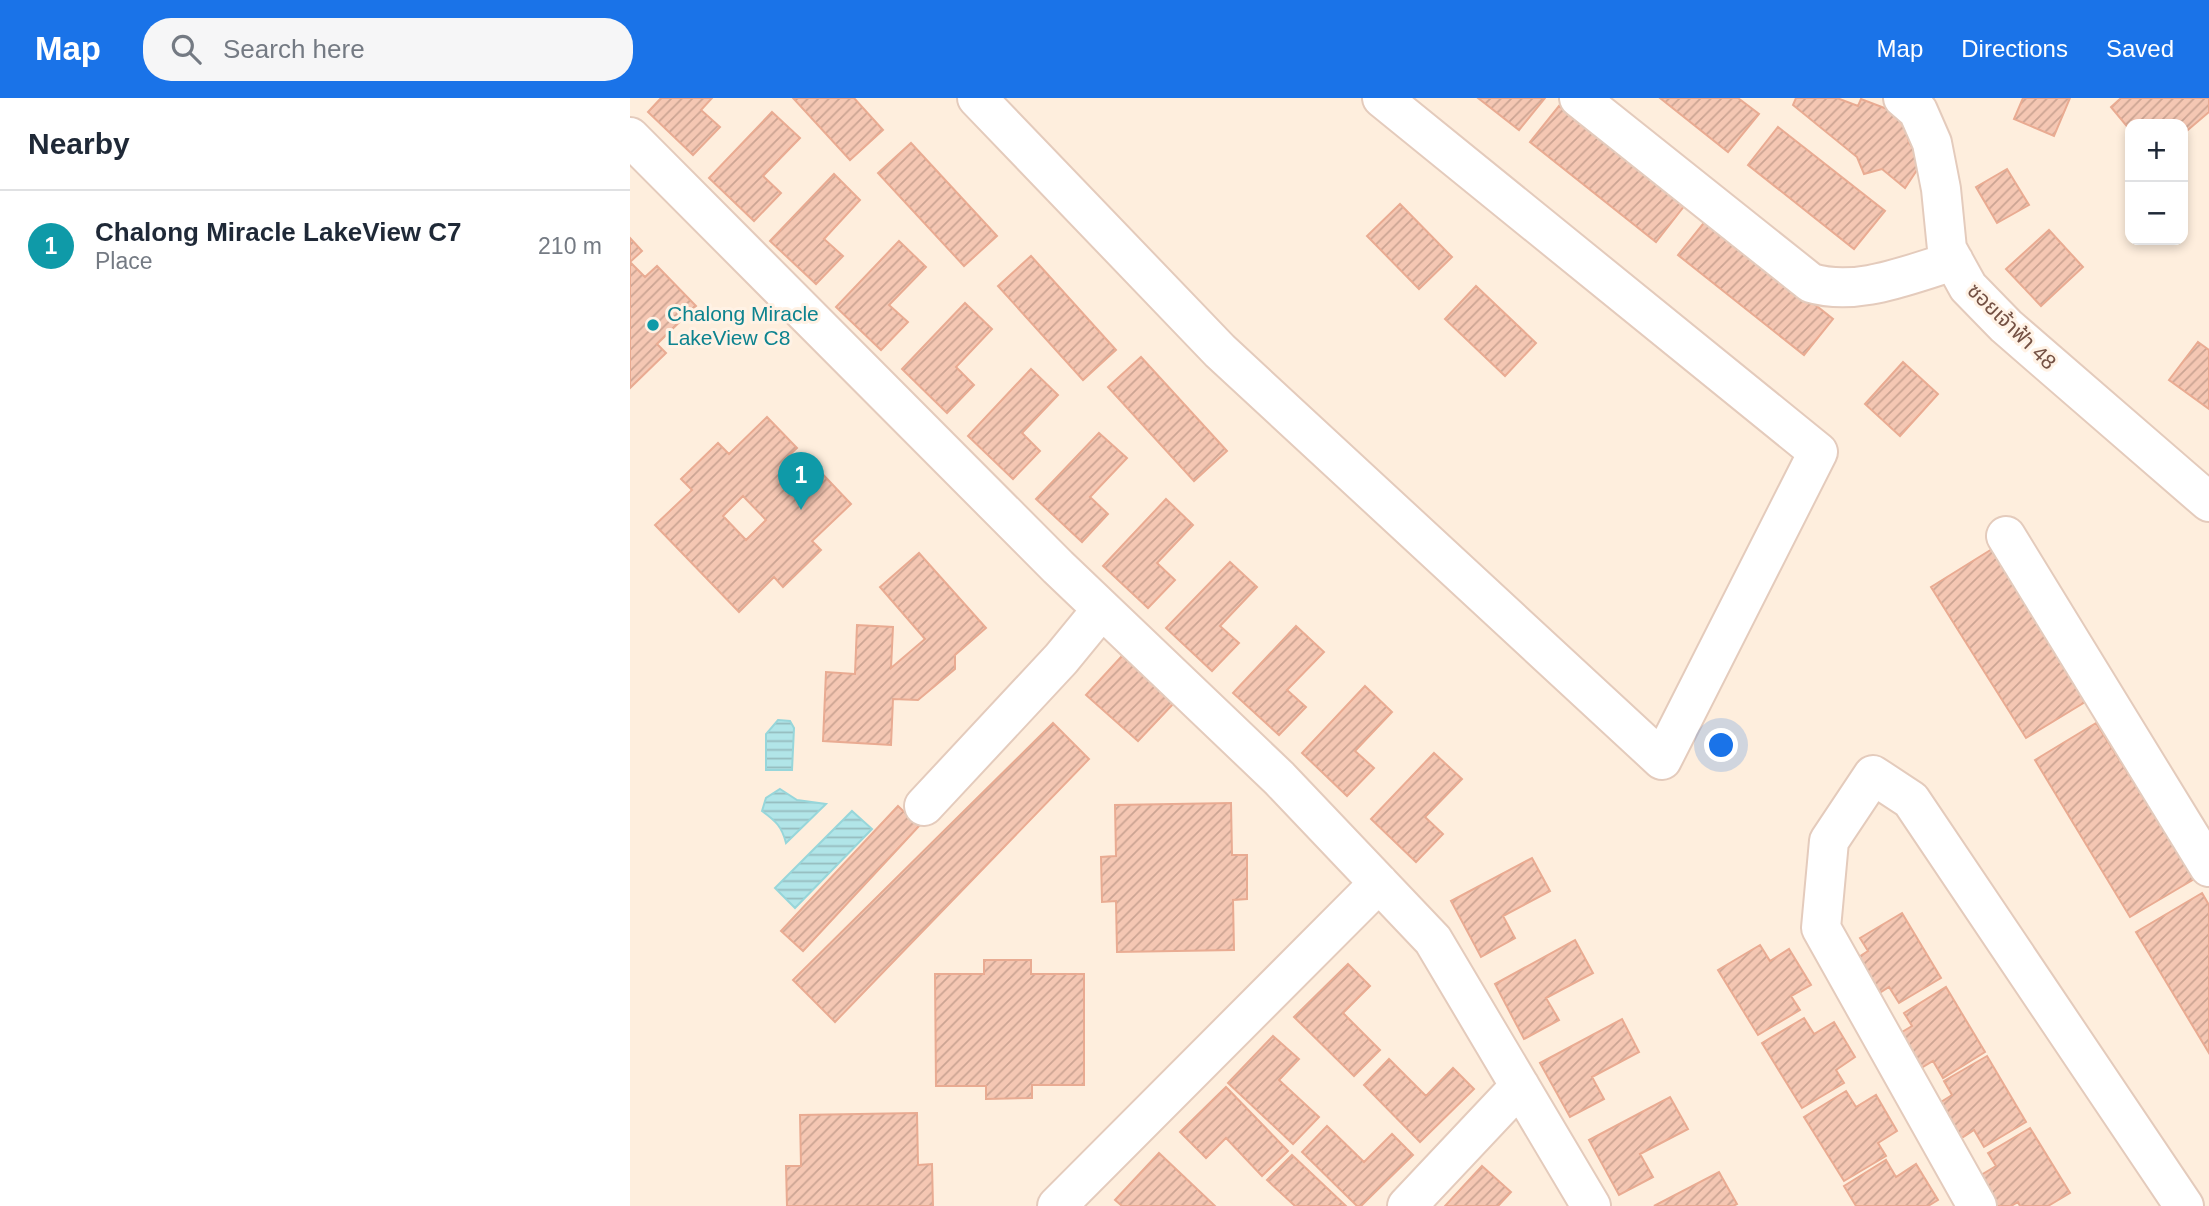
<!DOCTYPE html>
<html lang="en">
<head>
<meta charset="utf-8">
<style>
  body { margin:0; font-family:Arial,"Noto Sans Thai",sans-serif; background:#f6f6f7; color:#1f2937 }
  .controls { position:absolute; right:21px; top:21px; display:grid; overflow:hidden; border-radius:14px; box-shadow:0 4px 10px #0003 }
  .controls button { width:63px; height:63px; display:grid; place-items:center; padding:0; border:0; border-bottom:2px solid #e0e1e3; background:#fff; color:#1f2937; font:35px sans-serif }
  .you { position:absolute; left:1092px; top:648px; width:24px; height:24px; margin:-18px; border:5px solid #fff; border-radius:50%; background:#1a73e8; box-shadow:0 0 0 10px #1a73e833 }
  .badge { display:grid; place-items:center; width:46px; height:46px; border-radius:50%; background:#1a73e8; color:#fff; font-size:23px; font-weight:700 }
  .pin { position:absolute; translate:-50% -58px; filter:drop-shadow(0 2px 4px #0008) }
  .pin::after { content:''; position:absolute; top:37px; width:24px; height:21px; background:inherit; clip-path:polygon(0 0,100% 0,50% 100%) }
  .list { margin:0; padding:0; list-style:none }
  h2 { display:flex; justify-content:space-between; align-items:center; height:91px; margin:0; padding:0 28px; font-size:30px }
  h2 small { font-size:23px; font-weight:400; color:#747a83 }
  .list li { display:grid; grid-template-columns:46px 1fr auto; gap:21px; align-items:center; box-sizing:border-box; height:112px; padding:0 28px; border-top:2px solid #e0e1e3 }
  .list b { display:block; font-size:26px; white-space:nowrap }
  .list p { margin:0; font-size:23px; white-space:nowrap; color:#747a83 }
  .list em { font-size:23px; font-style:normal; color:#747a83 }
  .icon { flex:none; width:38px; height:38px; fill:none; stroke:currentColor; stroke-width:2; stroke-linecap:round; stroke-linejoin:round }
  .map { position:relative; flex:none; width:1579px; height:1108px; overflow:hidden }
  header { display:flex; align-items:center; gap:42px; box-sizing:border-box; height:98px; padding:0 35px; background:#1a73e8; color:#fff }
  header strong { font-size:33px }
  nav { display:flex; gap:38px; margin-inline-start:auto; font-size:24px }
  .search { width:490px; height:63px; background:#f6f6f7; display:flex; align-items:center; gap:18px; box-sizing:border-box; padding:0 24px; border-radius:28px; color:#747a83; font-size:26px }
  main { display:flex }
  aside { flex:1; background:#fff }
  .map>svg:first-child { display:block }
  .water { fill:url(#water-rules); stroke:#97d6da; stroke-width:2 }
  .building { fill:url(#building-hatch); stroke:#e9ab92; stroke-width:2; fill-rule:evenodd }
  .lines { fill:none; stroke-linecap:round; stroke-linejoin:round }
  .minor-casing { stroke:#e4cbbc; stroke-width:42 }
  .minor { stroke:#fff; stroke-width:38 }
  .culture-dot { fill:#0f9aa8; stroke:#fff2e5; stroke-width:2.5 }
  .labels { text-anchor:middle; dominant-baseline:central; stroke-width:6; stroke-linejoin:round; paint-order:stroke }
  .culture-label { font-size:21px; fill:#0d838f; stroke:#fff2e5; text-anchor:start }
  .street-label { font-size:21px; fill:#745144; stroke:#fff2e5 }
</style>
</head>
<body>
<header>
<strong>Map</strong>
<div class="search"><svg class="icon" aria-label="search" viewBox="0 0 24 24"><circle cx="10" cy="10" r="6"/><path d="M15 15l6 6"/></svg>Search here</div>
<nav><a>Map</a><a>Directions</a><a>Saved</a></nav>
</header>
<main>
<aside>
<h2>Nearby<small></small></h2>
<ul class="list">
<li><span class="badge" style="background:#0f9aa8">1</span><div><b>Chalong Miracle LakeView C7</b><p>Place</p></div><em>210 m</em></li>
</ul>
</aside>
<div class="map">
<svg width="1579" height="1108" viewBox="0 0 1579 1108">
  <defs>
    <pattern id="water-rules" width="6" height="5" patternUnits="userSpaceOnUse" patternTransform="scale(1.75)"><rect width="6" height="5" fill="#b1e5e8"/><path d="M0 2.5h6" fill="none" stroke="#95bcbe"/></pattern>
    <pattern id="building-hatch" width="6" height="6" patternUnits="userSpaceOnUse" patternTransform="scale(1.75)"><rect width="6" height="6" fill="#f5c7b3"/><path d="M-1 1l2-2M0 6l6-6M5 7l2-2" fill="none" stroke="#cba493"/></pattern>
  </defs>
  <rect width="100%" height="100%" fill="#feeedd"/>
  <!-- water -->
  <path class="water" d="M148,622l12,1 4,7 -2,42h-26v-36z
    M150,691l17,11 29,4 -40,39c-4,-16 -10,-22 -24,-32l4,-13z
    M222,713l20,18 -77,79 -20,-20z"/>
  <!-- building -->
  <path class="building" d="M31,0h51l-11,12 19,17 -27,28 -45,-43z
    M163,0h61l29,32 -33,30z
    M848,0h67l-26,32z
    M1030,0h78l21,16 -31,38z
    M1166,0h41l21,8 3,-7 42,16 6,28 14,18 -18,27 -23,-19 -18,5 -7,-17 -64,-52z
    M1393,0h47l-16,38 -40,-17z
    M1491,0h88v14l-26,22v-10h-53v6l-19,-23z
    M929,8l126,99 -29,37 -126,-100z
    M142,14l28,26 -37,38 18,17 -27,28 -45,-43z
    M1148,29l107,84 -31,38 -106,-84z
    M281,45l86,93 -33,30 -86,-93z
    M1377,71l22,36 -32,18 -21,-36z
    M204,76l26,26 -36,39 19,17 -27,28 -46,-43z
    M770,106l52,53 -33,32 -52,-53z
    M1077,121l126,100 -29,36 -126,-100z
    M1419,132l34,37 -42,39 -35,-37z
    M0,140l12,13 -12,11 15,15 12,-11 39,40 -39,38 9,9 -36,35z
    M269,143l27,26 -37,38 19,17 -27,28 -45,-43z
    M401,158l85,94 -33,30 -85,-94z
    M846,188l60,57 -31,33 -60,-57z
    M335,205l27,26 -36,38 18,18 -27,28 -45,-44z
    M1568,244l11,8v59l-40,-29z
    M511,259l86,94 -33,30 -86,-94z
    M1273,264l35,32 -38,42 -35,-32z
    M401,271l27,26 -36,38 18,18 -27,28 -45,-43z
    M137,319l30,31 -12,11 15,15 12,-11 39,41 -39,37 9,9 -38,37 -9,-10 -35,35 -84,-87 37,-35 -11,-11 37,-36 11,11zM113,398l23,24 -20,20 -23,-24z
    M469,335l28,25 -37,39 18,17 -26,28 -46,-43z
    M536,401l27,26 -36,38 18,17 -27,28 -45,-42z
    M1362,451l98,150 -64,39 -95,-151z
    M289,455l67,75 -31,27v14l-37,31 -25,-1 -2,46 -68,-4 3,-69 29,2 2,-49 36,2 -2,41 34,-29 -45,-52z
    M600,464l27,25 -37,39 19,17 -27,28 -46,-43z
    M666,528l28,26 -37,38 19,17 -27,28 -46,-42z
    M492,558l52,47 -36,38 -52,-46z
    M735,588l27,26 -37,39 19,17 -27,28 -45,-43z
    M423,625l36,36 -254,263 -42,-42z
    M1466,625l47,74 2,-2 51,83 -66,39 -95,-157z
    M804,655l28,26 -37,38 18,17 -27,28 -45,-43z
    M601,705l1,52h15v44l-14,1 1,50 -117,2 -1,-51 -14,1 -1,-45 15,-1 -1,-51z
    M268,708l21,20 -116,125 -22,-20z
    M902,760l18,33 -47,25 12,22 -34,19 -30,-56z
    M1572,795l7,12v148l-73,-121z
    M1272,815l39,65 -42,25 -10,-16 -19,12 -22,-35 20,-13 -8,-13z
    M945,842l18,33 -47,25 13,22 -35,19 -29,-55z
    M1130,847l10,16 19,-12 22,36 -20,11 9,14 -42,25 -40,-65z
    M354,862h47v14h53v111h-52v13l-46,1v-13h-50l-1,-112h49z
    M718,866l22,22 -27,27 37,37 -26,26 -60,-59z
    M1316,889l39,65 -42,26 -10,-17 -20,12 -21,-35 20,-12 -8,-13z
    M1174,920l10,16 20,-12 21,35 -19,13 8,13 -42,25 -40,-65z
    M992,921l17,33 -47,25 12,22 -34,18 -30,-54z
    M643,938l26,23 -20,21 40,37 -26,27 -65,-61z
    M1357,958l39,66 -42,25 -10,-17 -20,13 -21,-36 19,-12 -8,-14z
    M759,961l37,37 27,-28 21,21 -54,53 -56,-57z
    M596,989l62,64 -26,25 -36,-38 -20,20 -26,-26z
    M1216,993l10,16 20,-12 21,36 -19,12 8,13 -42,25 -40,-64z
    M1040,999l18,32 -48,25 13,23 -34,18 -30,-55z
    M287,1015l1,52 14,-1 1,42h-146l-1,-40h15l-1,-51z
    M697,1028l37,36 28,-28 21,21 -52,51h-4l-55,-54z
    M1400,1030l40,65 -22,13h-28l-2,-4 -7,4h-18l-17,-28 20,-12 -8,-13z
    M529,1055l56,53h-93l-7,-6z
    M662,1057l54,51h-51l-28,-26z
    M1256,1062l10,17 20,-13 22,36 -10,6h-72l-12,-20z
    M852,1068l29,26 -13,14h-53z
    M1089,1074l18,32 -4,2h-79z"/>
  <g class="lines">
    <!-- minor casing -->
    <g class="minor-casing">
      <path id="minor" d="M347,0l243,253 442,409 156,-308 -436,-354
        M949,0l232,185c47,14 98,-9 143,-22
        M1273,0l15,13 14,32 9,46 6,60 21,38 38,39 203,176
        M0,39l428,430 221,211 154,162 158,266
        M1376,438l203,331
        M294,708l137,-147 41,-50
        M427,1108l322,-323
        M777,1108l113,-120
        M1347,1108l-156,-278 8,-87 44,-66 38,25 273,406"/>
    </g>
    <!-- minor -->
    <use href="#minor" class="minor"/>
  </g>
  <!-- markers -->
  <circle class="culture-dot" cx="23" cy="227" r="7"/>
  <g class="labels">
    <!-- culture labels -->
    <g class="culture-label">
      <text x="37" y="215">Chalong Miracle<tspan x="37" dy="24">LakeView C8</tspan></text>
    </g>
    <!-- street labels -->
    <g class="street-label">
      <text transform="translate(1382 228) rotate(44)">ซอยเจ้าฟ้า 48</text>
    </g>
  </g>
</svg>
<div class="controls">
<button>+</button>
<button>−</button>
</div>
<div class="you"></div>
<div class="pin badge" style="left:171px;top:412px;background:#0f9aa8">1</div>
</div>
</main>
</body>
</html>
